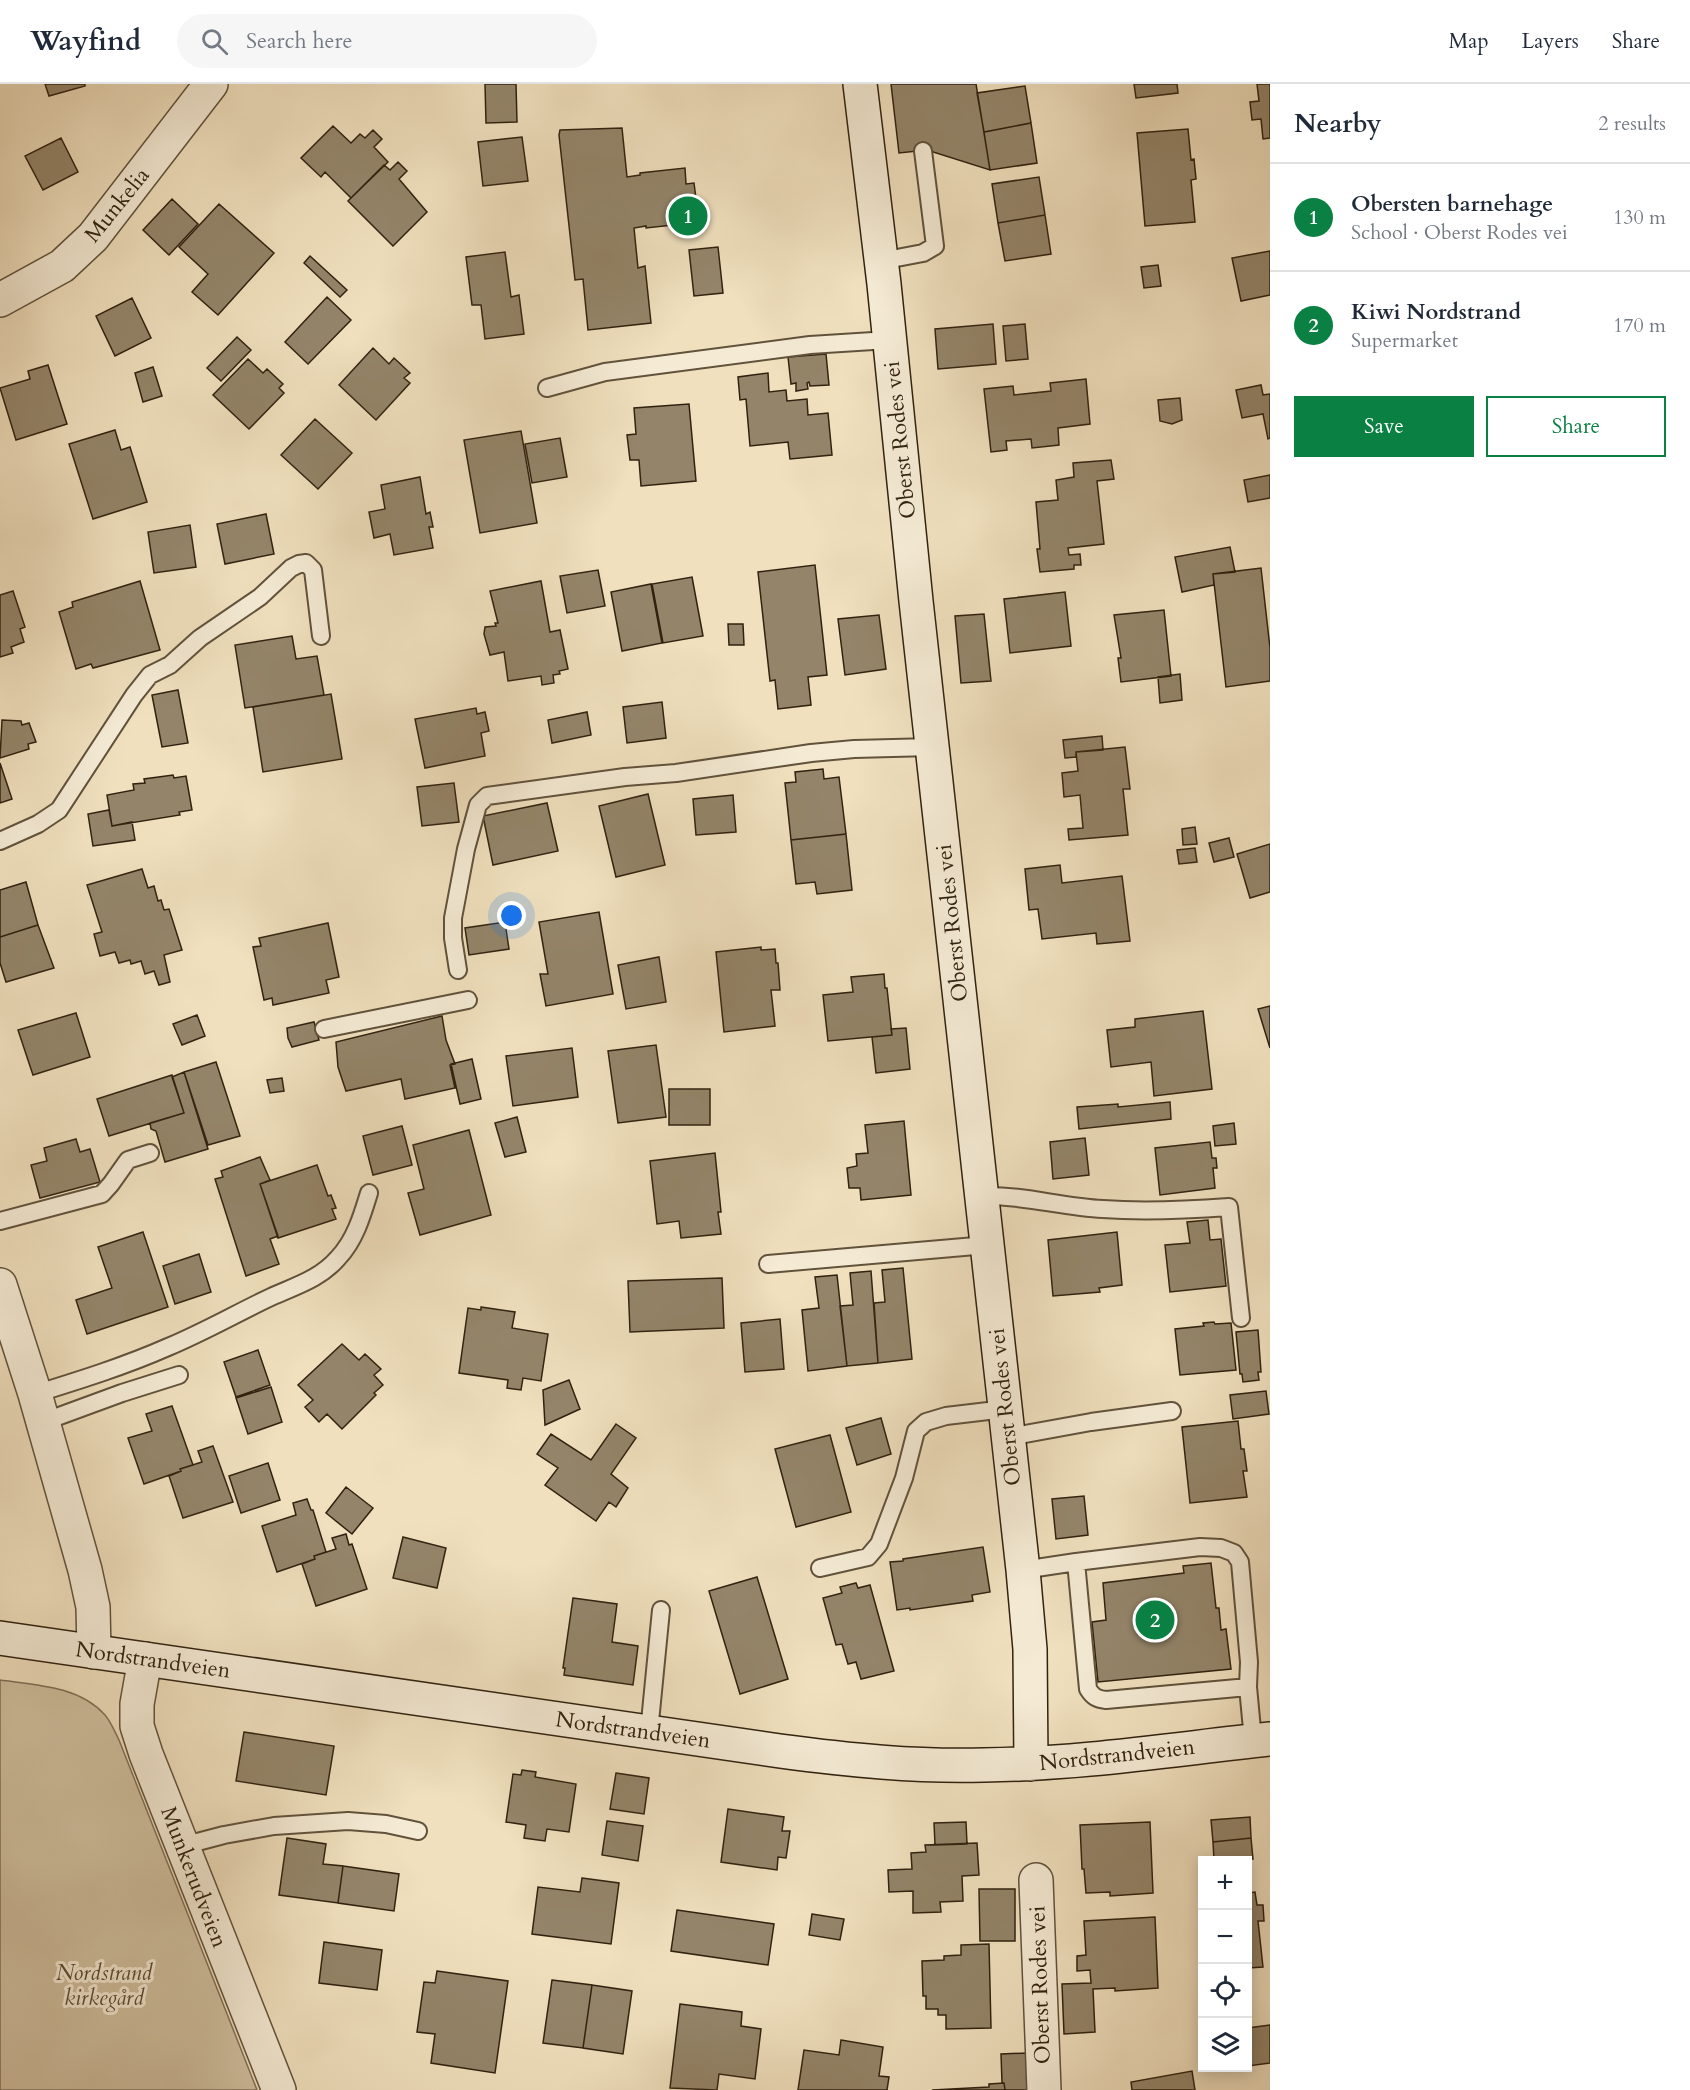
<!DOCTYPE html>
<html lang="en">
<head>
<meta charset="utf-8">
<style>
  body { margin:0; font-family:Cardo,serif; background:#f6f6f7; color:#1f2937 }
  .controls { position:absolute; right:18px; bottom:18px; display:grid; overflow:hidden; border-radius:0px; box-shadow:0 3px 15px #0003 }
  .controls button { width:54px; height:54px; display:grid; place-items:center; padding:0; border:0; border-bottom:2px solid #e0e1e3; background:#fff; color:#1f2937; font:30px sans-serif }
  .you { position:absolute; left:512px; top:832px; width:21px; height:21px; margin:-15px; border:4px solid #fff; border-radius:50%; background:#1a73e8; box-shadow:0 0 0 9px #1a73e833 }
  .badge { display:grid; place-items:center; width:39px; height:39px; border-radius:50%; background:#0b8043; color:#fff; font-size:20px; font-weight:700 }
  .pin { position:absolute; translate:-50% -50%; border:3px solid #fff; box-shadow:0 2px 6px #0006 }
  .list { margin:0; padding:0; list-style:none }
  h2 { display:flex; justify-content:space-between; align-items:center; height:78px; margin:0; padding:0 24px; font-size:26px }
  h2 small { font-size:20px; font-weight:400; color:#747a83 }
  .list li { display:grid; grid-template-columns:39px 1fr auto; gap:18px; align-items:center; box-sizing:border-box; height:108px; padding:0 24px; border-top:2px solid #e0e1e3 }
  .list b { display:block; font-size:22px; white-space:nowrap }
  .list p { margin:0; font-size:20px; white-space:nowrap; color:#747a83 }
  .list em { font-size:20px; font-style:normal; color:#747a83 }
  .actions { display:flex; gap:12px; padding:18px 24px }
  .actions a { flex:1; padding:14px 0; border:2px solid #0b8043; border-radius:0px; text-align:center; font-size:21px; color:#0b8043 }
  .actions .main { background:#0b8043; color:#fff }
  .icon { flex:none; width:33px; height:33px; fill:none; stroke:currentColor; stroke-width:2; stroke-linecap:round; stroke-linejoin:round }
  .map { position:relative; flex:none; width:1270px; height:2006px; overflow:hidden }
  header { display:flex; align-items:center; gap:36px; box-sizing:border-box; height:84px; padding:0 30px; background:#fff; border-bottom:2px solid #e0e1e3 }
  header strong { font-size:28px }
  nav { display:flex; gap:33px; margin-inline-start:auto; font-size:21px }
  .search { width:420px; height:54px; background:#f6f6f7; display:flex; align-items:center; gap:15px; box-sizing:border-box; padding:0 21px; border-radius:33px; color:#747a83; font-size:22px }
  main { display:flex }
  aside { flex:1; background:#fff }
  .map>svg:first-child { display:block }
  .green { fill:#d0c0a0; stroke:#807158; stroke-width:1.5 }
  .building { fill:#94856a; stroke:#312210; stroke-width:1.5 }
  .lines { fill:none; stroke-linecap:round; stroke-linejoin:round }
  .lane-casing { stroke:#61523c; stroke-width:20 }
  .street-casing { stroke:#61523c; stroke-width:36 }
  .secondary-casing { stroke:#312210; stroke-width:36 }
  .lane { stroke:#f5ebd5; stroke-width:16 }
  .street { stroke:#f5ebd5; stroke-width:33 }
  .secondary { stroke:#f5ebd5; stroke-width:33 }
  .labels { text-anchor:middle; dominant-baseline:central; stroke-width:6; stroke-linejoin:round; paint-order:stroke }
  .street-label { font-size:22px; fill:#312210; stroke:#f5ebd5 }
  .park-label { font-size:22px; font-style:italic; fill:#594a34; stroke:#f5ebd5 }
</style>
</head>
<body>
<header>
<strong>Wayfind</strong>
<div class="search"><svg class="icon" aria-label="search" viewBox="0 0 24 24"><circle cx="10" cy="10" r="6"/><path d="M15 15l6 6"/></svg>Search here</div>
<nav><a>Map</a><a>Layers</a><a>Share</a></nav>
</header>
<main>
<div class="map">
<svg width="1270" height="2006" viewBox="0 0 1270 2006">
  <rect width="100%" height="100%" fill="#f0e0be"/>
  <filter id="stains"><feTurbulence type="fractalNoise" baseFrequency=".00333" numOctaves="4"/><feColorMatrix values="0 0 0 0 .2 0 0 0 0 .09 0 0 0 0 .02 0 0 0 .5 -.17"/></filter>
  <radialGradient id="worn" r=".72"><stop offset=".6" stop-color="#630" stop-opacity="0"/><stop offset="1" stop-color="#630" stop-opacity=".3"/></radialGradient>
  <!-- green -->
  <path class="green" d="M0,1596c36,5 79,6 105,35 6,7 10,17 14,25l138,350h-257z"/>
  <!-- building -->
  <path class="building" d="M45,0h40v2l-36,10z
    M485,0h31l1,38 -31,1z
    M891,0h85l14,86 -63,-20 -28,3z
    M1134,0h43l1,9 -42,5z
    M1257,0h13v54l-7,1 -2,-20 -9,1 -2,-18 9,-1z
    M1025,2l6,37 -47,9 -7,-39z
    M1031,39l6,40 -47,7 -6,-38z
    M333,42l18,17 9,-9 5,4 8,-8 9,9 -8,8 14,15 -37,36 -26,-26 -4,5 -20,-19z
    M622,44l5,49 13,-2v-2l45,-5 1,16 8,-1 3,23h-8l2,17 -45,5v-2l-12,2 4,40 7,-2 6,57 -63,7 -5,-51 -8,1 -16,-145 1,-5z
    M1188,45l3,31 3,-1 2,20 -5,1 4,42 -50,4 -8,-93z
    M522,53l6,44 -45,5 -5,-44z
    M61,54l17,34 -35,18 -18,-34z
    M398,78l9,9 -8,8 28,33 -34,34 -45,-45 36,-36 6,5z
    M1039,93l6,38 -47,8 -6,-39z
    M172,115l26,25 -29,31 -26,-25z
    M219,120l55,49 -56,62 -26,-23 16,-18 -29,-27z
    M1045,131l6,39 -46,7 -7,-38z
    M718,163l5,46 -29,3 -5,-46z
    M1270,167v44l-29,6 -9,-43z
    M505,168l6,45 8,-2 5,39 -39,5 -4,-34h-9l-6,-48z
    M310,172l37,34 -7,7 -36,-34z
    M1158,181l3,21 -17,2 -3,-21z
    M327,213l24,23 -43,44 -23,-22z
    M132,214l19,40 -36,18 -19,-40z
    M993,240l3,40 -58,5 -3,-40z
    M1025,240l3,35 -22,2 -3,-35z
    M237,253l14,13 -30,31 -14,-13z
    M373,264l16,16 5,-6 16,15 -6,5 6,5 -34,37 -37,-35z
    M826,270l3,31 -19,1 -1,-4 -2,1 1,6 -12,2v-8l-5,1 -3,-27z
    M248,275l15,14 4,-4 16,15 -4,4 5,5 -35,36 -36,-34z
    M48,281l19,59 -51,16 -16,-52 30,-9 -2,-8z
    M153,283l9,29 -19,6 -8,-29z
    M768,289l1,19 17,-2 1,11 20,-2 1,16 20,-2 4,42 -42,4 -2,-17 -38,4 -4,-47 -6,1 -2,-23z
    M1086,295l4,45 -32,4 1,17 -27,3 -1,-9 -25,2 1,9 -16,2 -7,-63 29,-3 1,9 37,-4 -1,-8z
    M1261,301l2,10 7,-1v44l-2,1 -5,-25 -21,4 -6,-28z
    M1180,314l2,22 -10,4 -12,-3 -2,-21z
    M689,320l7,77 -55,5 -2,-26h-9l-3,-25 9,-1 -2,-26z
    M315,335l37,34 -34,36 -37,-34z
    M115,346l6,20 9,-3 17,55 -54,17 -24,-75z
    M521,347l16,92 -57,10 -16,-93z
    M560,354l7,39 -35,6 -7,-39z
    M1111,376l3,19 -17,2 7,63 -36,4 1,7 11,-1 1,11h-7v4l-34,3 -3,-23h3l-4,-47 22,-2 -2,-20 18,-3 -1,-14z
    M1270,391v23l-22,4 -4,-22z
    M420,393l6,37 4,-2 3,15h-4l4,21 -39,7 -4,-21 -16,4 -5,-26 16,-3 -4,-24z
    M266,430l8,40 -49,10 -8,-40z
    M190,441l6,42 -42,6 -6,-41z
    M1230,463l5,25 -22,2 1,11 -32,7 -7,-35z
    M815,481l12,110 -19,2 3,28 -33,4 -3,-29 -5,1 -12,-109z
    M1261,484l9,80v33l-44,6 -13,-113z
    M598,486l7,36 -38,7 -7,-37z
    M692,493l11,59 -40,7 -11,-59z
    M140,497l20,69 -67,18 -2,-4 -15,5 -17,-57 14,-5 -1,-5z
    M541,497l9,51 10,-2 8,39 -9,2 1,3 -7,1 1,8 -12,2 -1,-9 -33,5 -4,-29 -14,3 -6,-21 1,-7 11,-1 -1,-3h3l-8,-32z
    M651,500l11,59 -40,8 -11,-59z
    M13,507l12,36 -5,2 4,13 -13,5 2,6 -13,4v-62z
    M1065,508l6,54 -61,7 -6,-54z
    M1164,526l7,66 -50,6 -3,-24h3l-7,-43z
    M984,530l7,67 -30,2 -6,-67z
    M879,531l7,54 -41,6 -7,-56z
    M728,540h15l1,21h-15z
    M292,552l4,23 21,-3 7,39 -79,13 -10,-63z
    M1180,590l2,26 -22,3 -2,-26z
    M178,606l10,53 -26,4 -10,-52z
    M331,610l11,65 -79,13 -10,-65z
    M662,618l4,36 -39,5 -4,-36z
    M476,624l1,6 8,-2 4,19 -8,2 4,23 -60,12 -10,-49z
    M587,628l4,23 -39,8 -4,-23z
    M2,636l19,1 1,4 7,-2 7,19 -8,2 1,5 -29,9z
    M1102,652l1,14 -27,2v5l-11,1 -2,-18z
    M1125,663l5,42h-7l5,46 -59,5 -1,-11 15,-1 -3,-33 -16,2 -2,-24 16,-2 -2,-19z
    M0,679l12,36 -12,4z
    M823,685l1,10 15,-2 7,57 -55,6 -6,-57 11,-1 -1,-10z
    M173,691l1,3 12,-2 6,34 -13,2 1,3 -68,11 -5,-31 27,-5 -1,-6 12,-1 -1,-4z
    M454,699l5,39 -37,4 -5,-39z
    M648,710l17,71 -49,12 -17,-71z
    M733,711l3,37 -40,3 -3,-36z
    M547,719l11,48 -65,14 -10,-49z
    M109,726l3,16 20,-4 3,18 -42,6 -5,-32z
    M1195,743l2,17 -14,1 -1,-16z
    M846,750l6,56 -35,4 -2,-12 -19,2 -5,-44z
    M1229,754l5,19 -20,5 -5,-19z
    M1270,760v48l-20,6 -13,-44z
    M1195,764l2,14 -18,2 -2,-14z
    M1060,781l2,18 60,-7 8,65 -33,3 -1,-11 -54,6 -4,-30 -9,1 -4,-41z
    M142,785l6,19 6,-2 4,15 3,-1 3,10 5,-1 13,41 -18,5 6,27 -11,3 -5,-14 -9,3 -4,-13 -10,3 -1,-4 -11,3 -4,-11 -15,4 -6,-22 8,-2 -15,-47z
    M26,798l12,43 -38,12v-47z
    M599,828l14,82 -67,12 -6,-32h8l-9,-52z
    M505,838l4,27 -40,6 -4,-27z
    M328,839l11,54 -13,3 3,13 -56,12 -1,-7 -8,2 -11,-53 8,-1 -2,-8z
    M38,841l16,43 -48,14 -6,-19v-26z
    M761,863v3l14,-1 1,14h2l2,27h-9l4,36 -51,6 -8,-80z
    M659,873l7,45 -40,7 -8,-44z
    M884,890l1,14h2l5,47 -64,6 -5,-46 30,-3 -2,-15z
    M1270,922v42l-12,-39z
    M1203,927l9,78 -58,7 -3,-34 -40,5 -4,-37 28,-3v-8z
    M76,929l14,44 -57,18 -15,-45z
    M197,931l8,21 -23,9 -9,-21z
    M442,932l4,24 9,24 -5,1 5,23 -50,11 -4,-20 -55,12 -8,-24 -2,-25z
    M314,938l5,18 -27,7 -4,-9 -1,-10z
    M906,944l4,41 -34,4 -4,-36 20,-2 -1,-6z
    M656,961l10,72 -48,6 -10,-72z
    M572,964l6,49 -65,9 -7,-50z
    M472,975l9,40 -21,5 -9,-40z
    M216,978l24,74 -32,9 -24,-73z
    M184,988l24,77 -43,13 -9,-31 -5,-2 -1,-6 34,-10 -12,-36z
    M172,991l12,38 -75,23 -12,-37z
    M282,994l2,13 -14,2 -3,-13z
    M669,1005h41v36h-41z
    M1170,1018l1,17 -92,10 -2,-22 41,-3v3z
    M517,1033l9,35 -21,5 -10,-34z
    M904,1037l7,74 -50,5 -1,-12h-11l-2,-20 10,-2 -1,-12 12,-1 -3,-28z
    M1234,1039l2,21 -21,2 -2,-20z
    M402,1042l10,39 -39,10 -10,-39z
    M469,1046l22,85 -71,20 -12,-42 16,-4 -11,-44z
    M1085,1054l4,37 -36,4 -3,-37z
    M76,1055l4,13 10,-3 10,33 -60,16 -9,-33 16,-4 -3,-13z
    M1210,1058l2,16h4l1,10h-4l2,20 -55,7 -5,-47z
    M715,1069l6,59h-3l3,22 -40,4 -2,-17 -22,3 -7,-63z
    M260,1073l10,23 -10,4 18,52 -8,3 9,25 -33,12 -31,-97 8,-2 -2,-6z
    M317,1081l11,31 3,-1 5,13 -4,1 4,10 -58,19 -18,-54z
    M1208,1136l2,20 11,-1 5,47 -56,6 -5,-47 25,-2 -3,-21z
    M143,1148l25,75 -81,27 -11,-34 36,-12 -14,-41z
    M1117,1148l5,53 -23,3 1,4 -47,4 -5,-56z
    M199,1170l12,38 -36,12 -12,-38z
    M903,1184l9,91 -34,4 -4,-60 11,-1 -3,-32z
    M871,1187l7,92 -31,3 -7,-60 13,-1 -3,-32z
    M837,1191l10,91 -39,5 -6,-61 17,-2 -4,-31z
    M722,1194l2,50 -94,4 -2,-51z
    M481,1223l34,5 -3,16 36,6 -7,47 -18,-3 -2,12 -14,-2 1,-8 -49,-7 9,-65 13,2z
    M780,1235l4,50 -39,3 -4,-49z
    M1214,1238l1,2 16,-1 5,47 -56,5 -5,-46 29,-3 -1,-3z
    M1258,1246l3,42h-3l1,8 -16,2 -1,-8h-2l-4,-42z
    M342,1260l17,16 6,-6 16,15 -7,6 9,10 -9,8 2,2 -34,34 -15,-15 -8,8 -14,-15 8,-7 -15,-15z
    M258,1266l12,35 -34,12 -12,-35z
    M569,1296l11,29 -35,16 -2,-35z
    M271,1303l11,35 -34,12 -12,-36z
    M1266,1307l3,23 -36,5 -3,-24z
    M172,1322l21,59 -13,4 1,2 -37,13 -16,-46 24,-7 -6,-17z
    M881,1334l10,36 -34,11 -11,-37z
    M1238,1337l3,28h3l3,22h-4l4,26 -57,6 -8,-76z
    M616,1340l20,14 -25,36 17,14 -12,19 -7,-5 -13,19 -51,-36 13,-17 -21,-14 14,-20 40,26z
    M830,1351l21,77 -55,15 -21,-78z
    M213,1362l20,56 -50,16 -14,-42 12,-5 -1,-2 22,-7 -4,-11z
    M268,1379l12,37 -39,13 -12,-37z
    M346,1403l27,21 -21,26 -26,-21z
    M1084,1412l4,39 -32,4 -4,-40z
    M307,1415l4,11h2l13,42 -12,4 1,3 -38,13 -15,-46 34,-11 -3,-12z
    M346,1450l3,11 3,-1 15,45 -51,17 -14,-42 13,-5 -1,-3 22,-7 -4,-11z
    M403,1453l43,11 -9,40 -44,-10z
    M983,1463l7,45 -18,3 1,6 -63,9v-2l-13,2 -7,-48 13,-1v-2z
    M1211,1479l5,45h3l2,22 5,-1 5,40 -133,13 -6,-60 14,-2 -3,-37 81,-10 -1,-7z
    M757,1493l31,102 -48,15 -31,-103z
    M856,1499l2,5 12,-3 24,86 -33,8 -5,-17 -8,2 -6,-20 -6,1 -13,-47 19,-5 -2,-6z
    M573,1514l44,6 -5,38 26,4 -5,39 -69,-10 1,-7h-2z
    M244,1648l90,14 -8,49 -90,-14z
    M522,1686l14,2 -1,5 41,7 -7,48 -22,-3 -2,12 -21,-3 2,-13 -20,-3 7,-48 8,1z
    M616,1689l33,5 -5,36 -34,-5z
    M728,1725l56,8 -2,14h8l-4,27 -8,-1 -1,13 -56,-8z
    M1250,1733l1,21 -38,4 -2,-22z
    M607,1737l36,5 -5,35 -36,-6z
    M966,1738l1,22 -32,1 -1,-22z
    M1150,1738l3,71 -43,3v-4l-24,1 -2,-24h-2l-2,-44z
    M287,1754l39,6 -3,20 20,2 -5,37 -59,-8z
    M1251,1754l2,21 -39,1 -1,-18z
    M977,1759l2,32 -17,1 1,25 -23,1 1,10 -28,1v-22l-24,1 -1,-22 24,-1 -1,-16 15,-1 -1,-7z
    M343,1782l56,8 -5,37 -56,-8z
    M582,1794l37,5 -8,61 -79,-10 6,-47 42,5z
    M979,1805h36v52h-35z
    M1255,1808l2,13h6l1,16h-6l5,46 -15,1v-75z
    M677,1826l97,14 -6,41 -97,-14z
    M812,1830l32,5 -4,21 -31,-5z
    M1155,1833l3,71 -43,3v-3l-22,1 2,43 -31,2 -2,-50 29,-1 -1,-13 -13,1v-15l9,-1 -2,-34z
    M324,1858l58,8 -5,40 -58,-7z
    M989,1860l2,84 -45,1v-14h-8v-6h-12v-13h-3l-1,-35 22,-1v-4l17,-1v-10z
    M437,1887l71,10 -13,92 -64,-10 4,-29 -18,-2 7,-50 11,1z
    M552,1896l40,5 -9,63 -40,-5z
    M592,1901l40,6 -9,63 -40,-6z
    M680,1920l62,8 -1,14 20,3 -6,50 -36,-5 -2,16 -47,-2z
    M1270,1941v38l-22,3v-38z
    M841,1956l42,7 -4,29 10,1 -2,13h-89l6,-40 35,5z
    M1027,1969l1,37h-23l-1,-7h-2l-1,-29z
    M1192,1987l3,19h-63l-1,-8z
    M1004,1999l1,7h-73l57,-3v-3z"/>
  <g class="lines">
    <!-- lane casing -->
    <g class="lane-casing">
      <path id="lane" d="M881,177l42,-8 12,-7 -12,-95
        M547,304l58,-16 205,-27 79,-5
        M0,757l38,-17 21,-14 75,-115 16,-20 20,-10 30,-27 60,-41 31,-29 8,-4 7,-1 7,7 8,66
        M458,886l-5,-32v-20l13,-69 12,-44 9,-9 138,-19 51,-4 135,-20 43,-4 78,-2
        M324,945l144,-29
        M983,1112c41,-1 79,11 120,13 41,3 84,1 126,-2l12,111
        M0,1137l102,-27 9,-10 17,-24 22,-7
        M768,1180l219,-19
        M35,1310c45,-14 90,-28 133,-47 36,-15 69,-34 103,-50 24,-11 49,-18 67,-39 17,-18 24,-42 31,-65
        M43,1338l79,-29 57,-18
        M1008,1353l83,-15 81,-11
        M1076,1478l124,-15 21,1 13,5 6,9 9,100 -1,25
        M820,1484l48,-11 11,-13 25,-66 12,-47 10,-9 20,-6 59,-7
        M1023,1486l53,-8 12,127c5,8 9,10 18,11l142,-13 5,53
        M649,1648l12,-122
        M182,1762l42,-11 50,-9 74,-5 38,3 32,7"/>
    </g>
    <!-- street casing -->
    <g class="street-casing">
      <path id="street" d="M0,216l62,-34 31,-29 118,-153
        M0,1201l35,109 50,176 8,37 1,45
        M145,1575l-8,45v22l9,28 133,336
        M1036,1796l8,210"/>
    </g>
    <!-- secondary casing -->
    <g class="secondary-casing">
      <path id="secondary" d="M860,0l24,200 32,317 107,969 7,79 1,115
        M0,1554l780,113c68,9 136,16 204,14 96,-1 191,-16 286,-26"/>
    </g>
    <!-- lane -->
    <use href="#lane" class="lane"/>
    <!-- street -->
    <use href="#street" class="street"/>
    <!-- secondary -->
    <use href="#secondary" class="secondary"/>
  </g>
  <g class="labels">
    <!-- street labels -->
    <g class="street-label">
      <text transform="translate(117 121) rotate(-51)">Munkelia</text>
      <text transform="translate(900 356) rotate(-96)">Oberst Rodes vei</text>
      <text transform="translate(952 839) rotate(-96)">Oberst Rodes vei</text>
      <text transform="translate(1005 1323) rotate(-96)">Oberst Rodes vei</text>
      <text transform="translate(153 1576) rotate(8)">Nordstrandveien</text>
      <text transform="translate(633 1646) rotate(8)">Nordstrandveien</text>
      <text transform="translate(1117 1671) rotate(-6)">Nordstrandveien</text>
      <text transform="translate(194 1793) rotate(69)">Munkerudveien</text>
      <text transform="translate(1040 1901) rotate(-92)">Oberst Rodes vei</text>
    </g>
    <!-- park labels -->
    <g class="park-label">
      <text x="104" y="1889">Nordstrand<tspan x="104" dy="25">kirkegård</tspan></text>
    </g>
  </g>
  <rect width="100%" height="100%" filter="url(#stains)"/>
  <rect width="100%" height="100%" fill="url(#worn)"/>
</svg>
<div class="controls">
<button>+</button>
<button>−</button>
<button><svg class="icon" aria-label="locate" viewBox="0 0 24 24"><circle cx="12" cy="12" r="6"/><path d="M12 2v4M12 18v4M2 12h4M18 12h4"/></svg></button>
<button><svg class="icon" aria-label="layers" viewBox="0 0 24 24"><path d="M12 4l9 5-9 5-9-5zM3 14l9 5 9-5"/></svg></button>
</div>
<div class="you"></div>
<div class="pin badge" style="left:688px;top:132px">1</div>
<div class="pin badge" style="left:1155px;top:1536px">2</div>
</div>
<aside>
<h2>Nearby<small>2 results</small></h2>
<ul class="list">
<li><span class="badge">1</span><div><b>Obersten barnehage</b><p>School · Oberst Rodes vei</p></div><em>130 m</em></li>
<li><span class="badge">2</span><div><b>Kiwi Nordstrand</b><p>Supermarket</p></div><em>170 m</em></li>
</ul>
<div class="actions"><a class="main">Save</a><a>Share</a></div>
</aside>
</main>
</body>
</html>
